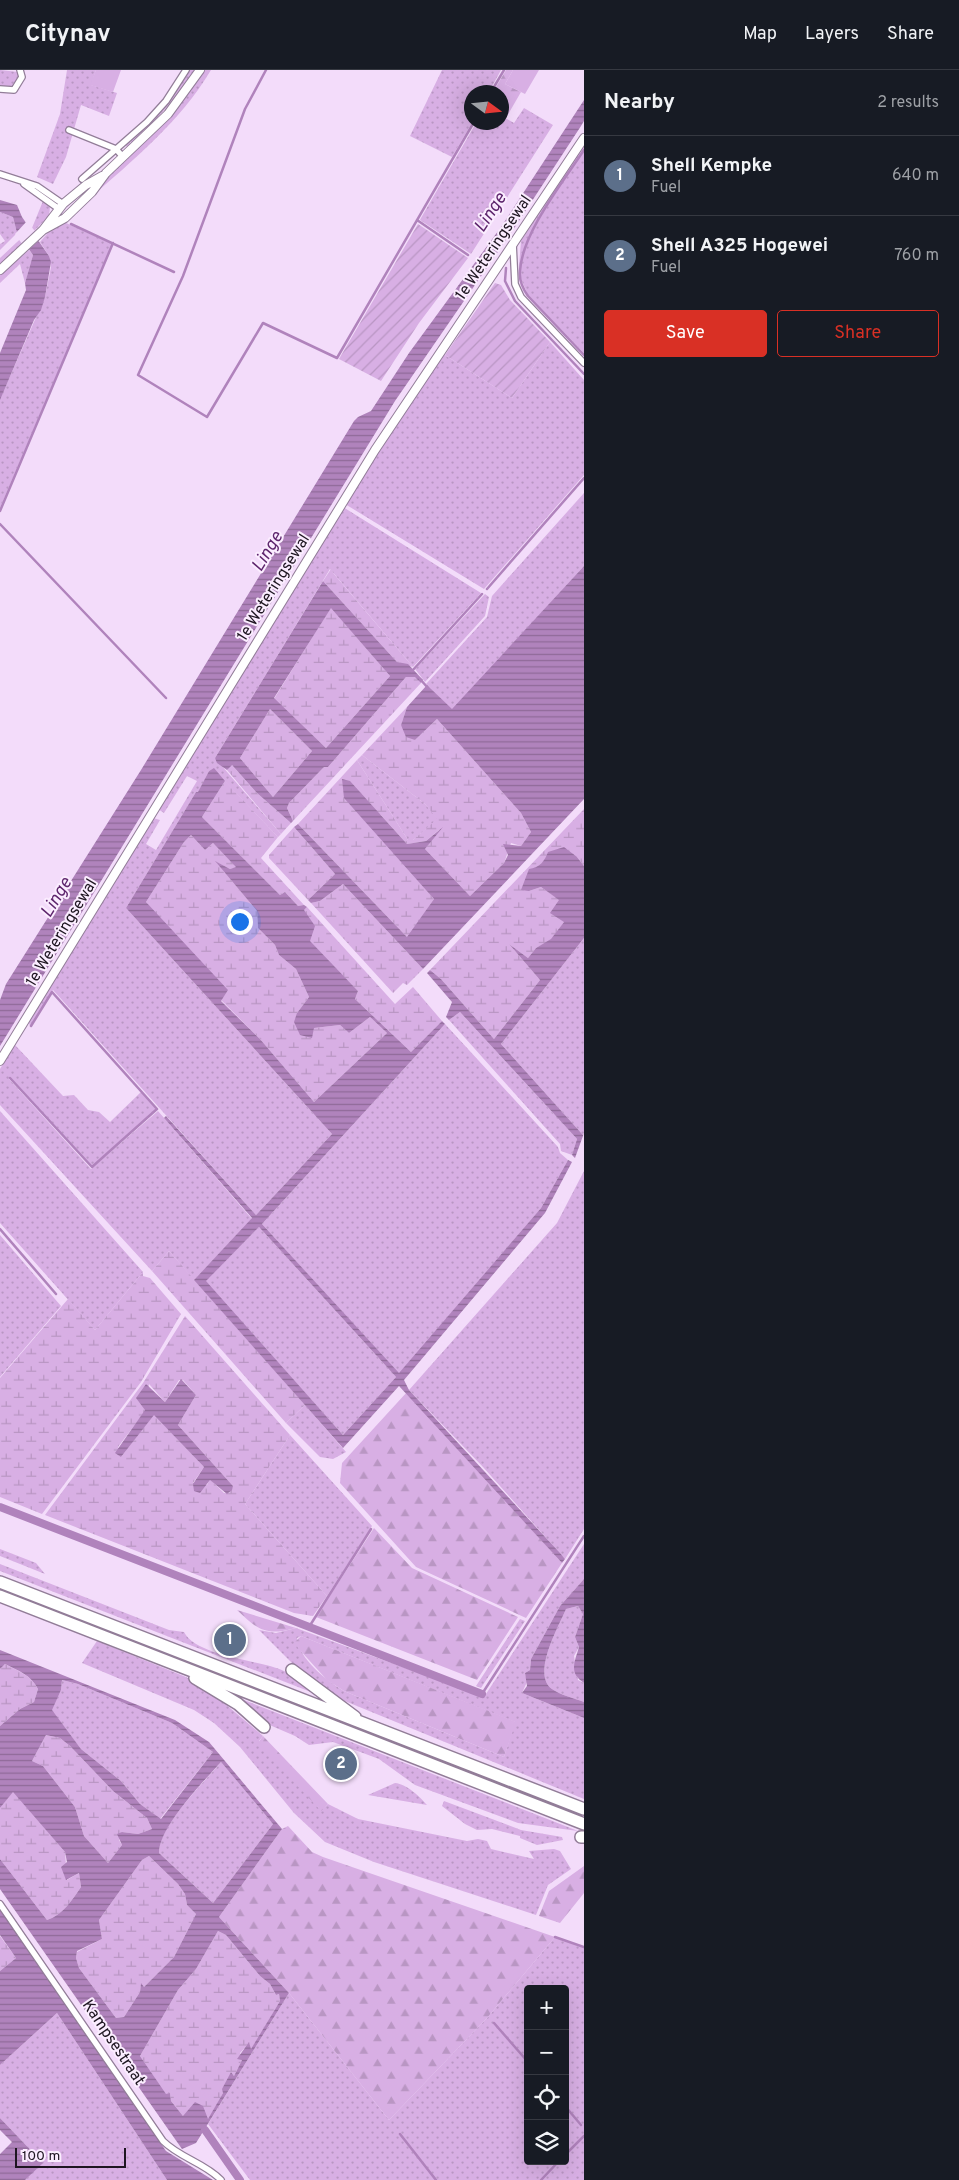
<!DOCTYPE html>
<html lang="en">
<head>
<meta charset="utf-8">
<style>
  body { margin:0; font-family:Overpass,sans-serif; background:#20242c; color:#f1f3f6 }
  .controls { position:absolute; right:15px; bottom:15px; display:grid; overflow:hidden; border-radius:5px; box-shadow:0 5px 20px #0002 }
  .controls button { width:45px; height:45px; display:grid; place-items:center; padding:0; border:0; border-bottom:1px solid #363941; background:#171b24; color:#f1f3f6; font:25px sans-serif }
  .compass { position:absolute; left:464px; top:15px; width:45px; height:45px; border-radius:50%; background:#171b24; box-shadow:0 5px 20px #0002; rotate:105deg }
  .scale { position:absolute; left:15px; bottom:12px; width:111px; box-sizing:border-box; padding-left:5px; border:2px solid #1e1621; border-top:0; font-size:14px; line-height:18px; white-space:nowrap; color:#1e1621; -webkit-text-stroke:4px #fbedff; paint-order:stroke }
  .you { position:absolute; left:239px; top:851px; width:18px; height:18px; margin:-12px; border:4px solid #fff; border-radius:50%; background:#1a73e8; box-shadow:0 0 0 8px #1a73e833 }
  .badge { display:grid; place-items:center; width:32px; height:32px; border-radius:50%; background:#d93025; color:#fff; font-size:16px; font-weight:700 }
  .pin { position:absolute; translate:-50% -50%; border:2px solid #fff; box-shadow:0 1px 5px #0006 }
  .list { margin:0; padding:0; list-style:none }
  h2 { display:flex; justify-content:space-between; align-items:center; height:65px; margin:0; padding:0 20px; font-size:21px }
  h2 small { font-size:16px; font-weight:400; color:#9ea1a6 }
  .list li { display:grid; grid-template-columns:32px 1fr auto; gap:15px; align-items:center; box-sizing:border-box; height:80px; padding:0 20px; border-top:1px solid #363941 }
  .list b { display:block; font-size:19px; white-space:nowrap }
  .list p { margin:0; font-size:16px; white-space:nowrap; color:#9ea1a6 }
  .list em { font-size:16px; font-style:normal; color:#9ea1a6 }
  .actions { display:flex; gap:10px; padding:15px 20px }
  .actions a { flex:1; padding:11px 0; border:1px solid #d93025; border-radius:5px; text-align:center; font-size:18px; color:#d93025 }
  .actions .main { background:#d93025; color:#fff }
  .icon { flex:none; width:28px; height:28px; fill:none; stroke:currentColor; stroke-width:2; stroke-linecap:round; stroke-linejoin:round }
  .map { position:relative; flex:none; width:584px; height:2110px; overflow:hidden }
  header { display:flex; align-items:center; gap:30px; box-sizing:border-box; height:70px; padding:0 25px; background:#171b24; border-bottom:1px solid #363941 }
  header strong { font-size:24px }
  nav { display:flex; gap:28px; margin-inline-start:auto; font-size:18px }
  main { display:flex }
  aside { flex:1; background:#171b24 }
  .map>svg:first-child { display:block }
  .grass { fill:url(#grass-dots); fill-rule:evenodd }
  .forest { fill:url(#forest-firs) }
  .wetland { fill:url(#wetland-marsh); fill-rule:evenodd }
  .garden { fill:url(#garden-furrows) }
  .pitch { fill:#d8afe4 }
  .water { fill:url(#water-rules); fill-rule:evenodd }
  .pier { fill:#f3dcfa }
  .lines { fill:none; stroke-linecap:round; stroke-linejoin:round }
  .stream { stroke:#b083bc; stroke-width:2.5 }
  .canal { stroke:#b083bc; stroke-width:8 }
  .minor-casing { stroke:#927d98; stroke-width:8 }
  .tertiary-casing { stroke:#927d98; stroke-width:10 }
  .motorway-casing { stroke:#927d98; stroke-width:14 }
  .minor { stroke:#fff; stroke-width:5.5 }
  .tertiary { stroke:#fff; stroke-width:8 }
  .motorway { stroke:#fff; stroke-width:11 }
  .labels { text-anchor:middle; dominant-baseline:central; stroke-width:4; stroke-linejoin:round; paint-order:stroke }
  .street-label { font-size:16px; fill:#1e1621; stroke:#fbedff }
  .water-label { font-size:18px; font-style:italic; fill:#5e266d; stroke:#fbedff }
</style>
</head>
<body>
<header>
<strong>Citynav</strong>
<nav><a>Map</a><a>Layers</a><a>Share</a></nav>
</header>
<main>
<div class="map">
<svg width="584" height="2110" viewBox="0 0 584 2110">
  <defs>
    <pattern id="grass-dots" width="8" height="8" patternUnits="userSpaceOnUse" patternTransform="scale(1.25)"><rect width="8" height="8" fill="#d8afe4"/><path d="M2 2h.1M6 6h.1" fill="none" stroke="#b996c3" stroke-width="1.8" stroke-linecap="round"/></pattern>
    <pattern id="forest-firs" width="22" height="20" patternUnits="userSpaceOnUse" patternTransform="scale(1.25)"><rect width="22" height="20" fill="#d8afe4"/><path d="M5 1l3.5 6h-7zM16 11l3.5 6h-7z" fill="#b996c3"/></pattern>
    <pattern id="wetland-marsh" width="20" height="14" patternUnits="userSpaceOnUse" patternTransform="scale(1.25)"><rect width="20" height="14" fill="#d8afe4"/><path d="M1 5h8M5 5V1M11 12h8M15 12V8" fill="none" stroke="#b996c3"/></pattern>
    <pattern id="garden-furrows" width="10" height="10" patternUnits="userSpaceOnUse" patternTransform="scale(1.25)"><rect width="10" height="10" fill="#d8afe4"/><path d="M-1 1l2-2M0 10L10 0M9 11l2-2" fill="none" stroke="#b996c3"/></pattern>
    <pattern id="water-rules" width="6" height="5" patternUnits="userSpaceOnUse" patternTransform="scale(1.25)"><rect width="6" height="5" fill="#b083bc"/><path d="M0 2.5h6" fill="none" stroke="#8f6a98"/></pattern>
  </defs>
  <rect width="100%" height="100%" fill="#f3dcfa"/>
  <!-- grass -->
  <path class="grass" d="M0,0l18,2v6l-5,8 -6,1 -7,-1z
    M67,0h29l-5,15 26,8 -8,23 -28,-11 -15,52 -13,27 -16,-7 23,-63z
    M190,0h5c-20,29 -41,54 -68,77l-2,-3 4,-3 2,2v-4l32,-29z
    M205,0h6c-31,52 -78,90 -123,130l14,-18 64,-60z
    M442,0h59l-12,22h-17v31l-20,34 -42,-21z
    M524,38l29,17 -82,129 -51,-34 1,-2 55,-95 26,-1v-6l12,7z
    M584,74v209l-56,-58 -7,-16 -2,-13 2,-25z
    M43,131l7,6 -1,9 -49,49v-7l32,-30z
    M0,142l13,5 4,16 -17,17v-6l5,-3 -5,-7z
    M64,152l48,22 -112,264v-109l45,-102 6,-30 -2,-11 -9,-14 12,-14z
    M29,180l4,5 -8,28 -5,-19 -20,19v-8z
    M550,272l34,38v95l-100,114 -139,-85 96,-149h4l67,43z
    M584,423v73l-132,144 -26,-26 61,-67 5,-21z
    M343,437l138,86 -68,74 -83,-98 -115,189 66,76 -3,3 -65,-68 -4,2 -11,22 -2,-1 -70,116 206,226 -76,81 -203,-225 -23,36 -2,-6 125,-202 7,2 -14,24 10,6 41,-69 -10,-5 -23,37 -6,-4z
    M485,524l4,3 -4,19 -60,66 -10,-13z
    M362,685l63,49 13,15 -25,21h-5l-51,-80z
    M584,868v195l-1,2 -82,-91z
    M460,942l117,127 -5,16 -11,-4 -1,-7 -111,-124z
    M445,954l113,123 2,6 8,7 -27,48 -142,166 -137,-150z
    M15,975l48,51 11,-1 14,15 11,2 11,10 31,-30 15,17 -64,57 -83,-89v2l82,90 67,-58 94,108 -58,61 -25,-29 -17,20 -152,-166v-36z
    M0,1041l143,161 -48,58 -95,-107z
    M584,1101v358l-19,30 -82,-92 -74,-77 148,-167z
    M259,1157l137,150 -53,58 -138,-154z
    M0,1165l61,71 -61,71z
    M305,1335l41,47 -13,7 -13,-2 -34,-34z
    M290,1365l82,91 -45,70 -82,-92z
    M584,1474v35l-24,27 -29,53 -1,11 -5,3 2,9 -5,11 62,25v81l-249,-102 -42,-33 -34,-34 17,3 20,-5 188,69zM301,1566l214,86 -11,35 -160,-66c-18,-11 -45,-32 -47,-53z
    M0,1479l36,14 9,11 -45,-18z
    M0,1494l169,66 15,2c13,25 77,28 100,39 12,6 22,16 32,23l-316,-123z
    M578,1536l5,8 -8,23 4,10 -5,9 4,24 6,3v19c-10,-4 -24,-7 -32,-13 -21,-15 7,-63 14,-80z
    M520,1549l5,2 -44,67 -5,-2z
    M97,1571l89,36 24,14 53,45 -4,5 62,69 7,-6 30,15 109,22 11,-2 9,2 4,8 43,10 -5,-8 25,-2 6,2 11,18 -23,16 -12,30 -162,-53 -49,-20 -31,-29 -54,-66 -26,-24 -20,-13 -112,-47z
    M62,1610l16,4 94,39 41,29 -53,67 -20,-15 -19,-23 -40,-32 -30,-39 10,-20z
    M239,1628l339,133 -60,-8 -103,-38 -36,-26 -16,-6 -30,-11 -24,3 -14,-9 -30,-13z
    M221,1692l52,62 -60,79 -54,-50c0,-28 44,-69 62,-91z
    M395,1713c12,1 25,14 32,22l-59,-10z
    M444,1731l77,29 41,7 1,3 -26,5 -17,-7v-2l-28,-7 -15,1 -12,-6 -23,-18z
    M555,1867l29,10v233h-334l-42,-56 81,-131 100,127 98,-102zM528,1919h37v172h-37z
    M57,1943l110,167h-142l17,-18 -42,-44v-53z"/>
  <!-- forest -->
  <path class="forest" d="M506,0h7l-8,14 16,8 -15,26 -4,-2v-24h-9z
    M407,1322l155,171 -36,55 -110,-51 -76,-84 2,-20z
    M374,1458l38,40 106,49 -41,63 -161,-63z
    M237,1540l59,18c-30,8 -37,3 -59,-18z
    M301,1566l215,86 -12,35 -160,-66 -17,-11 -29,-32 -3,-6z
    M263,1666l65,68 -7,7 -63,-68z
    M288,1756l24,26 11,5 232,80 -68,81 -98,102 -100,-127 -70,-76 63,-88z
    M584,1796v27l-24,30 -21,-7 10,-25z"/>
  <!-- wetland -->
  <path class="wetland" d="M331,499l3,5 79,93 -16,-5 -74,-81z
    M331,537l59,69 -64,72 -52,-49z
    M415,606l6,7 -128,138 -6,-13 2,-5 35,-36h4l78,-90z
    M407,637l-6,18 14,15 22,-21 84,94 10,19 -10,14 -10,-3 -7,20 -34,33 -45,-47 15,-20 -14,12 -19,3 -27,-30 27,53 27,32 -26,39 -110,-114 59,-64 51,80h5l24,-21 -12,-15 -63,-49z
    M270,639l42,42 -39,46 -33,-39z
    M231,694l26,29 34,30 -10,11 -54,-64z
    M225,711l53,56 -17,21 43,47 -6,1 -13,-14 -5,3 -78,-78z
    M584,739v57l-7,-9 -31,2 -10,9 -7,23 12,-4 19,13 4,22 -13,18 -15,8 -8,10 -19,-14 31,36 -46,59 -53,-60 -11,-9z
    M294,757l41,47 -27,26 -39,-42v-3z
    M191,765l14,15 8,-7 24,24 -7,2 -14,-7 41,49 1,17 17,17 4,10 17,14 13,28 -12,16 17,15 26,-3 9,8 21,-16 17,16 -73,69 -54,-63 -39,-39 -75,-98 38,-60z
    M343,814l80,85 -16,16 -4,-2 -10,10 -82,-90 9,-2z
    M307,837l88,97 18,-17 29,34 -31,31 -56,-53 3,-8 -49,-50 -5,-31z
    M169,1181l136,154 -19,18 -134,-152z
    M143,1202v4l7,2 31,36 -40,68 -99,132 -42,-17v-119l68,-79 27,31z
    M185,1246l105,119 -45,69 82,92 -14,20 -19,-3 -249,-98 98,-132zM179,1310h4l13,15 -18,30 55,61 -4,7h-5l-14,-14 -3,6 -14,-2 11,-16 -50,-53 -33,43 -3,-10 28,-37 3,-26 16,18z
    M5,1594c13,7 26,11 33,25l-4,13 -14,7 -20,17v-57z
    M46,1665l14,3 10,8 43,45 34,27 5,11 -14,5 -16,-2 -3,8 3,5 -14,18 -24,-27 -9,-29 -32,-41 -11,-5z
    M13,1721l52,61 2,28 12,-7 2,14c-9,13 -18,28 -34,33l-47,-61v-51z
    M149,1786l29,28 7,10 2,11 9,9 -22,43 -30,30 -3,-3 -1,8 -16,25 -8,1 -37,-50 -3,-10 1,-6 25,-13 -3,-19 43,-60z
    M218,1861l8,4 34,41 10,8 6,11 3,-1 1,7 -29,49 -2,-7 -9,10 2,7 -8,16 -3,-4 -8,21 -15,27 -25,-4 -12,-15 -1,-8 -4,2 -26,-39 38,-66 18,-21z
    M0,1866l16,22 -16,13z"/>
  <!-- garden -->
  <path class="garden" d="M418,154l50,34 -49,65 -38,58 -42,-22z
    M495,213l6,2 9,15 40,42 -38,56 -67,-43z"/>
  <!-- pitch -->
  <path class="pitch" d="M96,0h25l-8,22 -23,-7z
    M513,0h26l-14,24 -20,-10z"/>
  <!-- water -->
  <path class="water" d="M584,30v21l-3,5 -66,101 -120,174 -395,645v-46l6,-16 135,-214 213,-349 4,-4 13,-6 38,-58 92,-126z
    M0,130l17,5 5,12 27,39 2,6 -6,35 -4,13 -7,10 -34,80v-47l26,-63 -1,-7 8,-28 -16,-22 -4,-16 -13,-5z
    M584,496v233l-161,170 -80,-85 -23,17 -9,2 -3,-3 27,-26 -41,-47 4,-3 109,113 27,-38 -90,-101 -2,-19 8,2 57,63 19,-3 17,-14 -18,22 45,47 34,-33 4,-8 -5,-11 18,2 10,-14 -10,-19 -84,-94 -22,21 -9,-3 -5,-12 6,-18 20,-22 25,24z
    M323,511l74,81 11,2 15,16 -2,3 -6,-6h-9l-78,90h-4l-35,36 -2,5 6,13 -2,2 -34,-30 -25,-28 -5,5 -10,-7 -2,-5zM331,538l59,68 -64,72 -52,-50zM270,639l42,42 -39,46 -33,-39z
    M214,698l11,13 -23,36 78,78 5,-3 13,14 6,-1 3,2 -3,3 11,16 -5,15 48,50 -3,8 56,53 31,-31 3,3 -183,200 137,149 142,-165 27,-48 4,2 -27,51 -141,167 5,10 151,163 5,6 -3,4 -163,-177 -56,62 -149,-168 58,-62 -88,-100 2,-2 90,99 76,-81 -206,-226 70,-116h2l11,-21zM191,765l14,15 8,-7 23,24 -6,2 -15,-8 42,50 1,17 17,17 4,10 17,14 13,28 -12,16 -3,9 6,13 12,3 2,-10 26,-3 9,8 21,-16 17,16 -73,69 -54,-63 -39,-38 7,-11 -82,-88 38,-60zM259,1157l137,150 -53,58 -137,-154z
    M564,777l13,10 7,9v72l-83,106 82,91 1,-2 -9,25 -3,-3 5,-16 -117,-127 -11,8 -3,-3 6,-15 -25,-29 3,-3 11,9 53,60 46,-59 -31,-36 19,14 8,-10 15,-9 13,-17 -14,-9 9,-13 -18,-13 -12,4 -8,-1 8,-21c10,-1 16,-8 19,-17z
    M181,1309l15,16 -18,30 55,61 -1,4 -5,4 -17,-14 -10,13 -6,-2 -1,-7 11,-17 -50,-52 -33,42 -6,-4 30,-43 -9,-12 10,-14 19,18z
    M584,1509v104c-16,-10 -9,-22 -5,-36l-4,-10 8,-23 -5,-8 -12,3c-7,17 -35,65 -14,80 8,6 22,9 32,13v16l-62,-25 5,-7 -2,-13 5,-3 1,-11 29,-53z
    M0,1580l175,70 34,22 73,87 -63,88 70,76 -93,150 -14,6 -182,-260v-30l47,61c16,-5 25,-20 34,-33l-2,-14 -13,7 -5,-13 6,-5 -2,-10 -52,-60 -13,16v-82l20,-17 14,-7 4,-13c-7,-14 -19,-18 -33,-25l-5,5zM62,1610l16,4 94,39 41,29 -52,67 -21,-15 -19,-23 -40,-32 -29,-39 9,-20zM46,1665l14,3 10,8 43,45 34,27 5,11 -14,5 -16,-2 -5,2 5,11 -14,18 -24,-27 -9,-29 -32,-41 -11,-5zM221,1692l52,62 -60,79 -54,-50c0,-26 44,-71 62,-91zM149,1786l29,28 7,10 2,11 9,9 -22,43 -30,30 -3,-4 -1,9 -16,25 -8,1 -37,-50 -3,-10 1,-7 25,-12 -3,-19 43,-60zM218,1861l8,4 34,41 10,8 6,11 3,-1 1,7 -29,48 -2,-7 -12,17 5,1 -8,16 -3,-4 -9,17 1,4 -15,26 -5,-13 -8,-4 -12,14 -12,-15 -1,-8 -4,1 -26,-38 38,-66 18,-21z
    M0,1838l166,243 47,29h-46l-110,-167 -57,52v-94l16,-13 -16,-23z
    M0,2048l43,45 -18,17h-25v-26l12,-12 -12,-12z"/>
  <!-- pier -->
  <path class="pier" d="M27,151l14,18 -14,12 -12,-17z"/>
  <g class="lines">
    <!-- stream -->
    <path class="stream" d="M266,0l-21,39 -62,167 -45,99 69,42 56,-94 74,35 137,-236
      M491,22l13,-22
      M584,80c-21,32 -62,83 -64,121 -1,9 3,18 8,25l56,59
      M417,150l51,35
      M71,154l103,48
      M506,198l-1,13 10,20 69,73
      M0,441l113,-268
      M0,454l166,174
      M487,519l97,-111
      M412,601l70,-77
      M420,609l8,9
      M10,1008l82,89 65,-58 -105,-117 -21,34
      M0,1159l56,65
      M309,1557l62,-98
      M482,1624l102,-158
      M555,1867l29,10
      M494,1953l34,39
      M565,2036l16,19
      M400,2064l36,46
      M565,2085l19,-19
      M541,2110l18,-19"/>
    <!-- canal -->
    <path class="canal" d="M0,1437l482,187
      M205,2060l35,50"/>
    <!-- minor casing -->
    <g class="minor-casing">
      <path id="minor" d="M0,19l14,1 8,-13 -2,-7
        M69,60l47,19 7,8
        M0,104l37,12 26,18
        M82,109l65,-57 19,-21 20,-31
        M24,114l35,25
        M513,173l2,41 6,13 63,66
        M0,1834l163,237c17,17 42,22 58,39"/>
    </g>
    <!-- tertiary casing -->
    <g class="tertiary-casing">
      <path id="tertiary" d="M43,160l22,-12 27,-26 14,-19 62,-59 32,-44
        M0,200l43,-40 20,-26 23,-19 16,-9
        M0,991l375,-611 209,-312"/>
    </g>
    <!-- motorway casing -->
    <g class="motorway-casing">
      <path id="motorway" d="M0,1512l584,227
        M0,1526l584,228
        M292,1600l63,47
        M195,1608l43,26 26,23
        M581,1767h3"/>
    </g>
    <!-- minor -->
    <use href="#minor" class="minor"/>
    <!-- tertiary -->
    <use href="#tertiary" class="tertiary"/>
    <!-- motorway -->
    <use href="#motorway" class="motorway"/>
  </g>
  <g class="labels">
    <!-- street labels -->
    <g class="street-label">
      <text transform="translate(494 178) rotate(-56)">1e Weteringsewal</text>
      <text transform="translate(274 518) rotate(-58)">1e Weteringsewal</text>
      <text transform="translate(62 863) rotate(-59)">1e Weteringsewal</text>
      <text transform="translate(113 1973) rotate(56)">Kampsestraat</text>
    </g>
    <!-- water labels -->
    <g class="water-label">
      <text transform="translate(491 143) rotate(-57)">Linge</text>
      <text transform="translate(268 482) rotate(-59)">Linge</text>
      <text transform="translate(57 828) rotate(-59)">Linge</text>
    </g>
  </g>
</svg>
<div class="controls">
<button>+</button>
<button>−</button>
<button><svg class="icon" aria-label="locate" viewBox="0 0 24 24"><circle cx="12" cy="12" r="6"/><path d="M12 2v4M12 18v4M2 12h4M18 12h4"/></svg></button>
<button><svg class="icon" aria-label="layers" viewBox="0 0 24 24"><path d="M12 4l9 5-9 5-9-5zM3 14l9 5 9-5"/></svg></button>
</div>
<svg class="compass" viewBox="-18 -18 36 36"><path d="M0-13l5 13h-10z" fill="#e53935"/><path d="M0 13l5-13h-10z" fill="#9ea1a6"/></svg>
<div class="scale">100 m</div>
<div class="you"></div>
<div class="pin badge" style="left:230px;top:1570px;background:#5c6f8a">1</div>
<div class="pin badge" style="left:341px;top:1694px;background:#5c6f8a">2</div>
</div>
<aside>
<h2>Nearby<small>2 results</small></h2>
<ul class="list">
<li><span class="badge" style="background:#5c6f8a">1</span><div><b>Shell Kempke</b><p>Fuel</p></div><em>640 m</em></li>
<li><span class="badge" style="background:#5c6f8a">2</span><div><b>Shell A325 Hogewei</b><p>Fuel</p></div><em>760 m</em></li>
</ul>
<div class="actions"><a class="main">Save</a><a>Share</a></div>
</aside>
</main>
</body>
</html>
